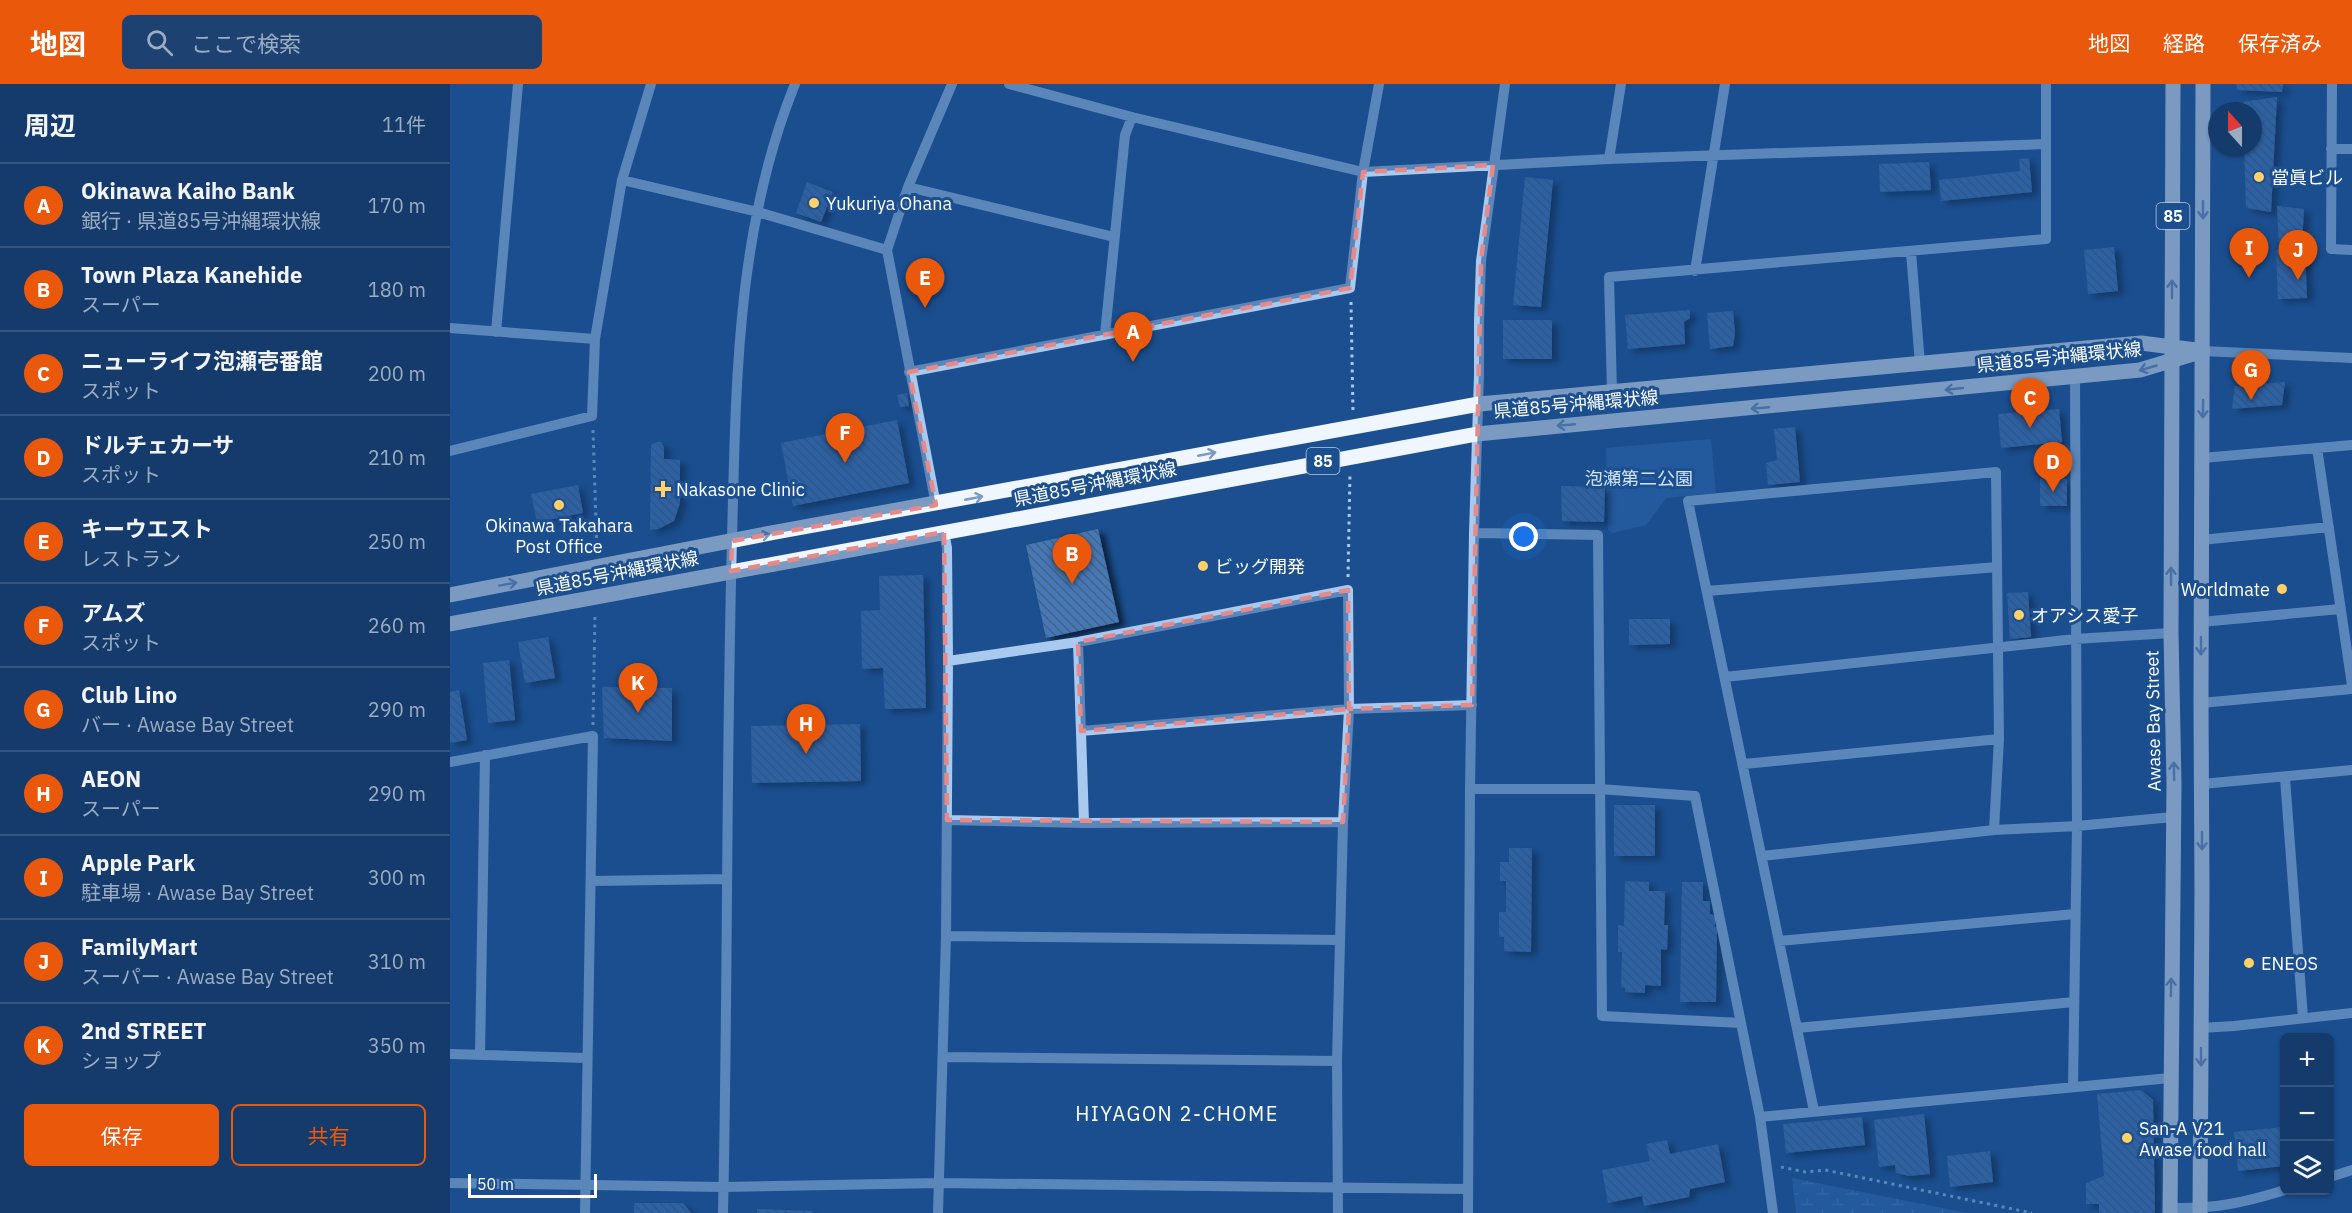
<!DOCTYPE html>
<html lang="ja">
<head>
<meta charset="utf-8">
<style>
  body { margin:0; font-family:"IBM Plex Sans","Noto Sans JP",sans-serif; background:#1d4271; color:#f1f3f6 }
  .controls { position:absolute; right:18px; bottom:18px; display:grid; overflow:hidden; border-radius:9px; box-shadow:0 2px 4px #0004 }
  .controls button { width:54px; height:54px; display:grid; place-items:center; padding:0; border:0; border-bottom:2px solid #33557e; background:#143b6b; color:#f1f3f6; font:30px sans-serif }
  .compass { position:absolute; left:1758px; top:18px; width:54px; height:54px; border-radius:50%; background:#143b6b; box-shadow:0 2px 4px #0004; rotate:339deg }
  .scale { position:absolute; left:18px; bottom:15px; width:129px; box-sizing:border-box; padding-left:6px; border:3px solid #fff; border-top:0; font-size:16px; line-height:21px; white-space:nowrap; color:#fff; -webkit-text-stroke:4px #1b4f8f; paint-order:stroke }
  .you { position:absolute; left:1074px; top:453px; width:21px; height:21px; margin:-15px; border:4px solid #fff; border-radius:50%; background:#1a73e8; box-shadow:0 0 0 9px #1a73e833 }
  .badge { display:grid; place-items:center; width:39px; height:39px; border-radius:50%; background:#ea580c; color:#fff; font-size:20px; font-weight:700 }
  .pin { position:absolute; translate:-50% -50px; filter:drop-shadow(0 2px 3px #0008) }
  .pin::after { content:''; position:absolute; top:32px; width:21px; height:18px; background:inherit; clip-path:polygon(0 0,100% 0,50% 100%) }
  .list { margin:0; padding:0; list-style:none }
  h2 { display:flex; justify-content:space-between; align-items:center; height:78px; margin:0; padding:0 24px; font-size:26px }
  h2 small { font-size:20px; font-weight:400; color:#9dadc1 }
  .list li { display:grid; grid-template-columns:39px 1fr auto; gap:18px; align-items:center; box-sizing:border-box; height:84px; padding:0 24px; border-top:2px solid #33557e }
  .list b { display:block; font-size:22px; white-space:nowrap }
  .list p { margin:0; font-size:20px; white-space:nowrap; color:#9dadc1 }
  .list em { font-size:20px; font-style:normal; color:#9dadc1 }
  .actions { display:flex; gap:12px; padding:18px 24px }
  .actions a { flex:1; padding:14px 0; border:2px solid #ea580c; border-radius:9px; text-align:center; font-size:21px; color:#ea580c }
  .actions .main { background:#ea580c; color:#fff }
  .icon { flex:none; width:33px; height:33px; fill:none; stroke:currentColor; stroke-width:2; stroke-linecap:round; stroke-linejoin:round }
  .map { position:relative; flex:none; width:1902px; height:1129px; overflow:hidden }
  header { display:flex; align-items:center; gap:36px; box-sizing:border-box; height:84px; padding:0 30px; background:#ea580c; color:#fff }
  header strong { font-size:28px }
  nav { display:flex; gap:33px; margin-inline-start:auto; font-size:21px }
  .search { width:420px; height:54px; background:#1d4271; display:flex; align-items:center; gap:15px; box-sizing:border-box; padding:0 21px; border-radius:9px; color:#9dadc1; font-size:22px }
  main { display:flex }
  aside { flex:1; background:#143b6b }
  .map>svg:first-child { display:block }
  .green { fill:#2e69ad }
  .wetland { fill:url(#wetland-marsh) }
  .building { fill:url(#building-back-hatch); filter:url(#shadow) }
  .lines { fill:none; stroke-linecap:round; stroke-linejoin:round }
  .path { stroke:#a9c9ee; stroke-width:3; stroke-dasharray:3 4.5; stroke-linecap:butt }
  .minor { stroke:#a9c9ee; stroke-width:10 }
  .major { stroke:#f0f6ff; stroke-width:15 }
  .oneway { stroke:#7b9ac1 }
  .marked { fill:none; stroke:#e88989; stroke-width:4.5; stroke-dasharray:12 8; stroke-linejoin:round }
  .poi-dot { fill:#ffd166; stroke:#1b4f8f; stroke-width:2 }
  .labels { text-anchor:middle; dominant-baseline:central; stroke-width:6; stroke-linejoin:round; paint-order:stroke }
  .shield { fill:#1b4f8f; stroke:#bbcadd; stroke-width:1.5 }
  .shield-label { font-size:16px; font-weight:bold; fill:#fff }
  .poi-label { font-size:18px; fill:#fff; stroke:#1b4f8f; text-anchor:start }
  .street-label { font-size:18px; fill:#fff; stroke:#1b4f8f }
  .park-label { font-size:18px; fill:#cfe3fa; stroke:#1b4f8f }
  .neighbourhood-label { font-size:20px; letter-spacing:1.5px; fill:#fff; stroke:#1b4f8f }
</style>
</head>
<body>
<header>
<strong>地図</strong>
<div class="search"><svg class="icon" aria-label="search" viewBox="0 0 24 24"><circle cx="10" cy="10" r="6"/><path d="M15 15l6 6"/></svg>ここで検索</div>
<nav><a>地図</a><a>経路</a><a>保存済み</a></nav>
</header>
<main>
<aside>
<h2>周辺<small>11件</small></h2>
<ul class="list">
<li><span class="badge">A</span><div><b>Okinawa Kaiho Bank</b><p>銀行 · 県道85号沖縄環状線</p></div><em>170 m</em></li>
<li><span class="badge">B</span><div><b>Town Plaza Kanehide</b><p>スーパー</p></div><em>180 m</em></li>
<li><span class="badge">C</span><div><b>ニューライフ泡瀬壱番館</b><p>スポット</p></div><em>200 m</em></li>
<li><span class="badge">D</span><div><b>ドルチェカーサ</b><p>スポット</p></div><em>210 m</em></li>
<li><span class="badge">E</span><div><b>キーウエスト</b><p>レストラン</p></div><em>250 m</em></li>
<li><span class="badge">F</span><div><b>アムズ</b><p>スポット</p></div><em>260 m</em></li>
<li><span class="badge">G</span><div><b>Club Lino</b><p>バー · Awase Bay Street</p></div><em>290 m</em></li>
<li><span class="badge">H</span><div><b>AEON</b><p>スーパー</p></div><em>290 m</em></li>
<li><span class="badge">I</span><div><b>Apple Park</b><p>駐車場 · Awase Bay Street</p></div><em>300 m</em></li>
<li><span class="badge">J</span><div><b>FamilyMart</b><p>スーパー · Awase Bay Street</p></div><em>310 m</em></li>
<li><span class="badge">K</span><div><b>2nd STREET</b><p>ショップ</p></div><em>350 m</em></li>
</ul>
<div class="actions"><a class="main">保存</a><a>共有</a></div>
</aside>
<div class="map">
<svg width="1902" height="1129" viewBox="0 0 1902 1129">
  <defs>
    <pattern id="wetland-marsh" width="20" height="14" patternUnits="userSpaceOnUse" patternTransform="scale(1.5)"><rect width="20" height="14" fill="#2e69ad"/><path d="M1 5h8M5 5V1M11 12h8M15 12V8" fill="none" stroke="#4d80b9"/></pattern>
    <pattern id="building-back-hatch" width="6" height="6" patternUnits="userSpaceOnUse" patternTransform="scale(1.5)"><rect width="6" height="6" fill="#4478b7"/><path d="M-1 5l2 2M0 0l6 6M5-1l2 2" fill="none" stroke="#486282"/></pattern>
    <filter id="shadow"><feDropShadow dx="6" dy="4" stdDeviation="3" flood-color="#0009"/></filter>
  </defs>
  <rect width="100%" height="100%" fill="#1b4f8f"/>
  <!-- green -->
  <path class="green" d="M1261,355l5,54 -50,5 -20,27 -34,8 -4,-3 -2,-82z"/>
  <!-- wetland -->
  <path class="wetland" d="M1342,1094l175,35h-171z"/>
  <!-- building -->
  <path class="building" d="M1786,0h47l-1,8 -45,-2z
    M1827,13l-6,115 -25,-4 -2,-61h9v-36h-10v-9z
    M1579,74l3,34 -91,9 -2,-21 81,-9 -1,-12z
    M1479,78l2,28 -51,2 -1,-28z
    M1075,93l28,3 -12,127 -28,-2z
    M357,98l26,10 -12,30 -25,-9z
    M1827,122l27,3 -2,37h-23z
    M1664,163l4,44 -30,3 -4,-44z
    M1855,163l2,51 -29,1 -2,-49z
    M1240,226v8l-6,4 1,22 -57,5 -3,-34z
    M1283,227l2,22 -2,13 -23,3 -3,-36z
    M1053,236h49v39h-49z
    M1835,298l-3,23 -50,4 3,-23z
    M457,309l2,13 -9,1 -3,-12z
    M1609,325l3,33 -61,6 -3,-34z
    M447,336l12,63 -116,23 -12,-63z
    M1345,343l5,55 -32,3 -2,-22 11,-3 -3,-31z
    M206,358h5l3,6v11l16,1v43l-6,18 -16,8 -8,1 1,-85z
    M1590,395h27v27h-27z
    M128,401l5,28 -46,9 -6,-28z
    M1111,402l44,1 -1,35 -42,-1z
    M648,445l21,93 -73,16 -20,-93z
    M473,491l3,133 -41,1 -2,-41 -21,1 -1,-58 19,-1 -1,-34z
    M1578,508l3,45 -21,2 -3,-46z
    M1179,535h41v25l-41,1z
    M98,553l7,41 -30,5 -7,-41z
    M59,576l6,60 -27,3 -5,-60z
    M152,603l70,1v53l-68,-3z
    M9,606l8,50 -17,3v-51z
    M410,640l1,57 -109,2 -1,-57z
    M1164,721h41v51h-41z
    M1059,764h23l-1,104 -27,-1v-14h-5v-25h7v-31h-6v-19h9z
    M1175,797l24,1v9h16l-1,34h4l-1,25 -6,-1v37l-16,-1v8l-20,-1v-4l-4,-1 1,-35h-4v-27l6,1z
    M1232,798h21v19h7v13l5,1v12h2l-1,75h-36z
    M1691,1006l12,10 2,113h-56v-9h-13v-21l18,-7 -7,-82z
    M1474,1030l6,60 -21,2 -13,-3 -1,-8 -16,2 -5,-47z
    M1412,1033l3,28 -79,8 -3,-29z
    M1834,1043v39l-46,5 -4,-39z
    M1217,1056l3,14 48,-10 7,38 -35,7 -1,8 -45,9 -2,-10 -34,7 -6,-33 48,-9 -4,-17z
    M1540,1067l3,31 -43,5 -3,-31z
    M184,1119h49l8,10h-57z
    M307,1125l56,2v2h-56z"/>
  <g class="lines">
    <!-- path -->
    <path class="path" d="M901,218l2,110
      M143,346l4,123
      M898,493l2,-104
      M143,641l2,-111
      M1331,1083l24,5 20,-2 207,43"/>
    <!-- minor -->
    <path class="minor" d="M559,0l123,33 231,55 246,-13 436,-15
      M1882,0l-1,165 21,1
      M1881,65h21
      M1159,75l12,-75
      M172,96l136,32 129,38
      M458,103l206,50
      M1461,168l9,112
      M1245,187l30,-187
      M0,244l145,11
      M46,248l22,-248
      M655,250l20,-199 7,-18
      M1753,267l149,7
      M459,288l441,-84 13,-116 16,-88
      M1162,307l-3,-114 437,-38v-155
      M1867,364l35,237
      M0,367l142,-35 3,-77 27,-159 29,-96
      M1752,374l150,-13
      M486,421l-49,-255 21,-63 44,-103
      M1024,449l124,2 4,481 139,7
      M1751,456l128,-13
      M1257,507l290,-24
      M1751,538l139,-13
      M628,558l6,181
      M498,577l130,-19 270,-52 1,119 -6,113 -6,239 1,152
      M1275,593l350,-38 96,-6
      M1751,619l151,-14
      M631,647l268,-22 123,-4
      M0,678l143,-26 -8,477
      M1294,680l255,-25
      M1835,694l18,240
      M1752,700l150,-14
      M1020,705h129l96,7 65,321 13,96
      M497,736l137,3 259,-1
      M1312,772l232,-26 83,-4 96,-9
      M141,797l135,-2
      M496,852l394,4
      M1329,857l296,-27
      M1347,944l277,-26
      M1751,944l33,-2 118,-13
      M0,970l137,4
      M30,971l5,-300
      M493,973l394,4
      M1623,1003l4,-261 -2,-449
      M1364,1027l-126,-610 308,-29 3,267 -5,91
      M1310,1033l410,-39
      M1880,1093l22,-7
      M0,1099l273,4 216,-4 529,6
      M1720,1124c44,1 73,-5 115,-18
      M273,1129c5,-225 3,-449 9,-674 4,-154 4,-310 63,-455
      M488,1129l8,-277 2,-275 -1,-113 -3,-16
      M1018,1129l2,-424 4,-256 5,-158v-54l2,-60 24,-177"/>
    <!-- major -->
    <path class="major" d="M0,511l326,-63 703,-128 662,-61 55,7
      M0,540l1027,-190 663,-64 63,-19
      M1720,1129l4,-429 -3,-151 2,-549
      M1750,1129l2,-324 -1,-186 2,-619"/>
  </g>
  <!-- one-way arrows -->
  <defs><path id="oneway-shaft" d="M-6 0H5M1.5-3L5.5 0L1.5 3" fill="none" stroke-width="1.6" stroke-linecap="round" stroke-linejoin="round" transform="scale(1.5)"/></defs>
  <g class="oneway">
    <use href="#oneway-shaft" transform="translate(1753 126) rotate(90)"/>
    <use href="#oneway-shaft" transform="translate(1722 205) rotate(-90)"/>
    <use href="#oneway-shaft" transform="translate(1698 284) rotate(164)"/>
    <use href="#oneway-shaft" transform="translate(1504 305) rotate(174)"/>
    <use href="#oneway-shaft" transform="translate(1310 324) rotate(175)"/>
    <use href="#oneway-shaft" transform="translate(1753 325) rotate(91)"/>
    <use href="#oneway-shaft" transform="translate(1116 341) rotate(175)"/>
    <use href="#oneway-shaft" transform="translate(757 370) rotate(-11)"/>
    <use href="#oneway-shaft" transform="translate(524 414) rotate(-11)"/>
    <use href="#oneway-shaft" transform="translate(311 452) rotate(-11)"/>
    <use href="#oneway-shaft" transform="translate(1721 492) rotate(-90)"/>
    <use href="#oneway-shaft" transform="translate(58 500) rotate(-10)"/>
    <use href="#oneway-shaft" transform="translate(1751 562) rotate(90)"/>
    <use href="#oneway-shaft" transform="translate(1724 687) rotate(-91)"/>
    <use href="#oneway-shaft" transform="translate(1752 757) rotate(90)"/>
    <use href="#oneway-shaft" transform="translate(1721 903) rotate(-89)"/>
    <use href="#oneway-shaft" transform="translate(1751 973) rotate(90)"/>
  </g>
  <!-- marked area -->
  <path d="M0 0H1902V1129H0ZM1043,81l-12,96 -9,444 -123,4 -1,-119 -270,52 3,89 268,-22 -6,113 -396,-2 -3,-288 -213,39 1,-30 204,-36 -27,-133 441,-84 13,-116z" fill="#1b4f8f" fill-opacity=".55" fill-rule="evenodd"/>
  <path class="marked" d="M1043,81l-12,96 -9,444 -123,4 -1,-119 -270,52 3,89 268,-22 -6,113 -396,-2 -3,-288 -213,39 1,-30 204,-36 -27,-133 441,-84 13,-116z"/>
  <!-- markers -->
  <g class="poi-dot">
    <circle cx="1809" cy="93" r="6"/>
    <circle cx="364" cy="119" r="6"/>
    <path d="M210 396h6v6h6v6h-6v6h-6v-6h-6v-6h6z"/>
    <circle cx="109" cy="421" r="6"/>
    <circle cx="753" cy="482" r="6"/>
    <circle cx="1832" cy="505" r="6"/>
    <circle cx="1569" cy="531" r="6"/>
    <circle cx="1799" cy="879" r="6"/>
    <circle cx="1677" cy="1054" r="6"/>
  </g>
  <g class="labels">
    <!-- shield labels -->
    <g class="shield">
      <rect x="1706.5" y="119" width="33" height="26" rx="4.5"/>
      <rect x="856.5" y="364" width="33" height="26" rx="4.5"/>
    </g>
    <g class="shield-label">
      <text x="1723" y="132">85</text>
      <text x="873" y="377">85</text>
    </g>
    <!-- poi labels -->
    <g class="poi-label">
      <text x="1821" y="93">當眞ビル</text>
      <text x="376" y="119">Yukuriya Ohana</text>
      <text x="226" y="405">Nakasone Clinic</text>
      <text x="109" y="441" text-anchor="middle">Okinawa Takahara<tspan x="109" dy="21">Post Office</tspan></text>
      <text x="765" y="482">ビッグ開発</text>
      <text x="1820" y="505" text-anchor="end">Worldmate</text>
      <text x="1581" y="531">オアシス愛子</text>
      <text x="1811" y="879">ENEOS</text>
      <text x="1689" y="1044">San-A V21<tspan x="1689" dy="21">Awase food hall</tspan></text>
    </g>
    <!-- street labels -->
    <g class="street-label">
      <text transform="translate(1609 273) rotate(-6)">県道85号沖縄環状線</text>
      <text transform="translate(1126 320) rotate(-5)">県道85号沖縄環状線</text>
      <text transform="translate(645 400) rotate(-11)">県道85号沖縄環状線</text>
      <text transform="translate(167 489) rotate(-11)">県道85号沖縄環状線</text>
      <text transform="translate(1703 637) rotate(-91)">Awase Bay Street</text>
    </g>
    <!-- park labels -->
    <g class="park-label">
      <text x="1189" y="394">泡瀬第二公園</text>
    </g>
    <!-- neighbourhood labels -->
    <g class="neighbourhood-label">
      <text x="727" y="1029">HIYAGON 2-CHOME</text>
    </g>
  </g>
</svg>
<div class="controls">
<button>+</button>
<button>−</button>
<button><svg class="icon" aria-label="layers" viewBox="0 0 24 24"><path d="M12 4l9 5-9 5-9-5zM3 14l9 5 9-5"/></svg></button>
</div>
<svg class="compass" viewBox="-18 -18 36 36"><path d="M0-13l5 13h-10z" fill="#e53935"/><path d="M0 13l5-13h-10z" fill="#9dadc1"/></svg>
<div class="scale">50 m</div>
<div class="you"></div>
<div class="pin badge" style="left:683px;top:278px">A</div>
<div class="pin badge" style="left:622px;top:500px">B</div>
<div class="pin badge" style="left:1580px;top:344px">C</div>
<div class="pin badge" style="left:1603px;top:408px">D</div>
<div class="pin badge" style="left:475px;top:224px">E</div>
<div class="pin badge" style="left:395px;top:379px">F</div>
<div class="pin badge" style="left:1801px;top:316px">G</div>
<div class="pin badge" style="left:356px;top:670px">H</div>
<div class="pin badge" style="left:1799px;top:194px">I</div>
<div class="pin badge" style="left:1848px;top:196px">J</div>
<div class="pin badge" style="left:188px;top:629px">K</div>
</div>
</main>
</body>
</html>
